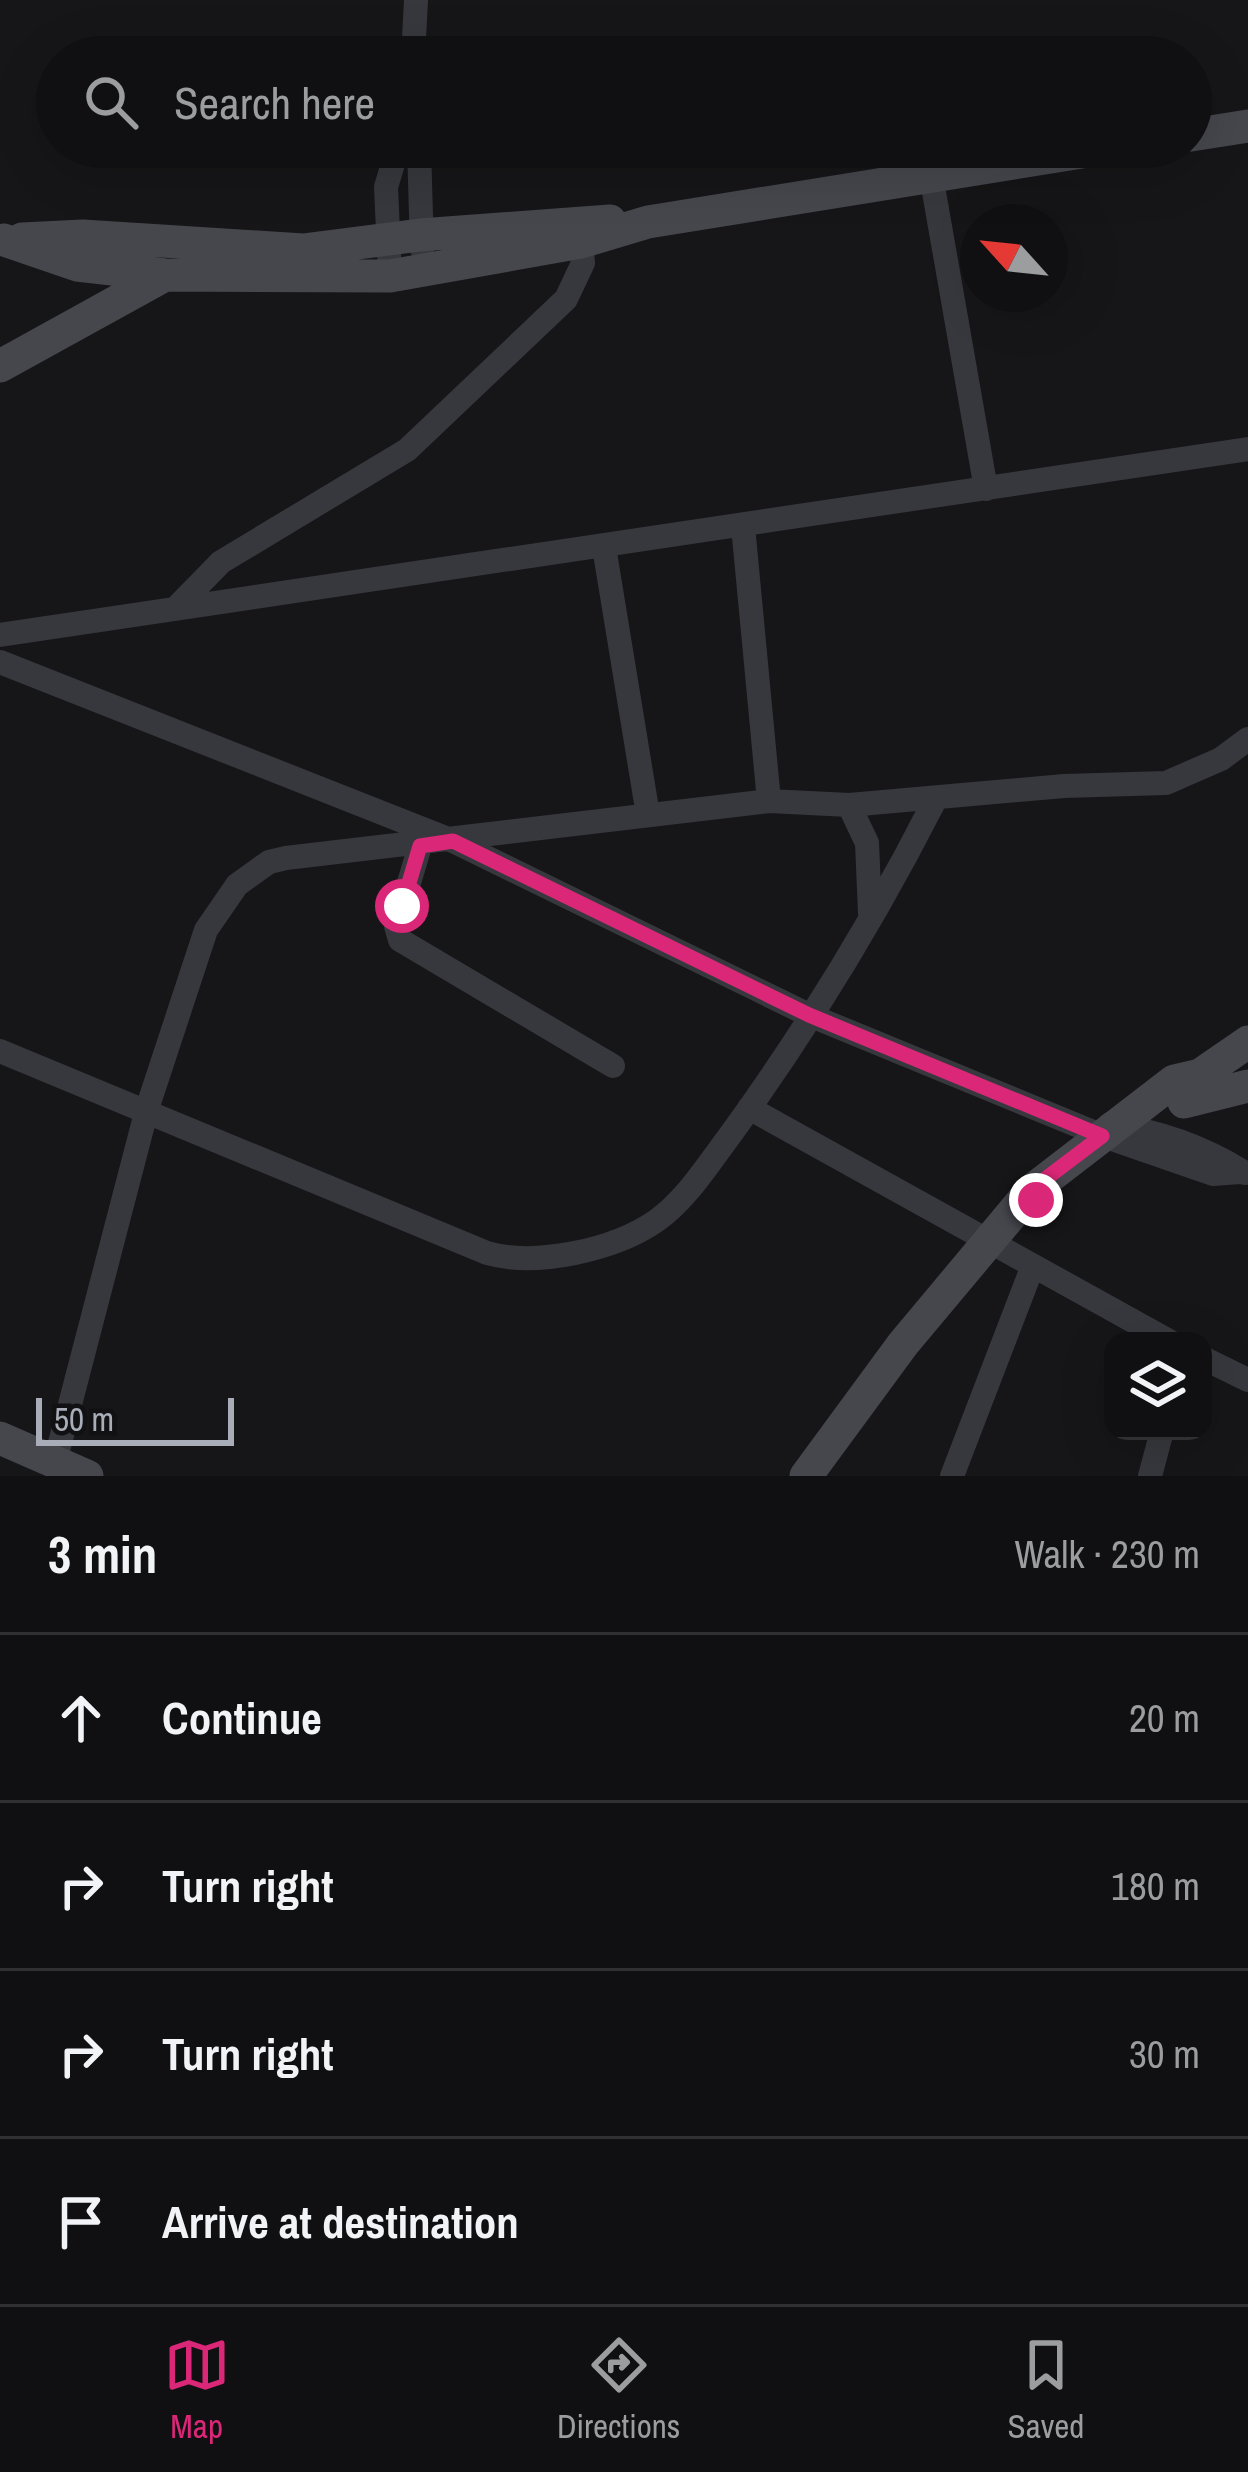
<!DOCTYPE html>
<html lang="en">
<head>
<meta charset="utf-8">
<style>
  body { margin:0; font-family:"Archivo Narrow",sans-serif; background:#1e1e20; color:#f1f3f6 }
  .controls { position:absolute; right:36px; bottom:36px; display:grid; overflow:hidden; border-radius:24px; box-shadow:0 12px 48px #0002 }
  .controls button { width:108px; height:108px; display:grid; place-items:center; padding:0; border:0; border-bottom:3px solid #303032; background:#101012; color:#f1f3f6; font:60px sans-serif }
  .compass { position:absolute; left:960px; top:204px; width:108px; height:108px; border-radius:50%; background:#101012; box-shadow:0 12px 48px #0002; rotate:297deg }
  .scale { position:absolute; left:36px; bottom:30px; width:198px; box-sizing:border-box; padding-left:12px; border:6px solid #a8adb8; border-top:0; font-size:33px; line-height:42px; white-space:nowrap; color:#a8adb8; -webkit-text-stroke:9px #111113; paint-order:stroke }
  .stop { position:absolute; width:36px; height:36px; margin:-27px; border:9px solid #db2777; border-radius:50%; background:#fff }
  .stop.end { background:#db2777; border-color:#fff; box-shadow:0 3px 12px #0008 }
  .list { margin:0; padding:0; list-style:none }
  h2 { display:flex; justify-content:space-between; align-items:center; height:156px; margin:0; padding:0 48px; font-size:51px }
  h2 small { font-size:39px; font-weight:400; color:#9c9d9f }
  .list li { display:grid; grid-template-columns:78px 1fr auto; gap:36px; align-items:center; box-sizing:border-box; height:168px; padding:0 48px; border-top:3px solid #303032 }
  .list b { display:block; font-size:45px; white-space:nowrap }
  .list em { font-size:39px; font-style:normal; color:#9c9d9f }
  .icon { flex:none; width:66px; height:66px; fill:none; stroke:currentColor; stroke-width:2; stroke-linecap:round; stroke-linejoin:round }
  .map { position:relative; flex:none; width:1248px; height:1476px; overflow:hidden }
  .search { position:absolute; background:#101012; box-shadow:0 12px 48px #0002; left:36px; right:36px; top:36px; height:132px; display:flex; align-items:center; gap:30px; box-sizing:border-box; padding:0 42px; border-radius:66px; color:#9c9d9f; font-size:45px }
  .sheet { height:828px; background:#101012 }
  nav { display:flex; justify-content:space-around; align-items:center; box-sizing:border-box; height:168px; border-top:3px solid #303032; background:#101012; font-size:33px; color:#9c9d9f }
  nav a { display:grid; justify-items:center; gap:6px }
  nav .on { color:#db2777 }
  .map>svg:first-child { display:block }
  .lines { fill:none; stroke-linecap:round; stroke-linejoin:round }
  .street { stroke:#37383d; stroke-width:24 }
  .secondary { stroke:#45474d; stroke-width:33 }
  .route { stroke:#db2777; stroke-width:15 }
</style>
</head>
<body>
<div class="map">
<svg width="1248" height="1476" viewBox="0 0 1248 1476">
  <rect width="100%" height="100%" fill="#161618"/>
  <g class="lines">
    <!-- street -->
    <path class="street" d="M413,57l3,-57
      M419,147l3,102
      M931,175l55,314
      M390,276l-4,-89 12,-40
      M743,526l26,275
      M604,547l44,268
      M179,605l42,-43 186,-112 159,-151 17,-36 -2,-21
      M0,635l1248,-186
      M0,662l453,179 356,174 294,121 110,38 27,-2
      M849,805l18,38 3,70
      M420,846l-24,80 4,14 213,126
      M0,1051l487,202c49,14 127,-3 169,-32 29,-20 51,-55 72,-83 77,-106 148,-222 207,-338
      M749,1108l420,233
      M1110,1124c48,7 96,24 135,49
      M1203,1358l45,22
      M55,1462l92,-353 59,-179 31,-45 32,-23 17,-4 483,-57 80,4 215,-19 102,-3 55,-24 27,-20
      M952,1476l80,-208
      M1150,1476l12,-45"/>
    <!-- secondary -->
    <path class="secondary" d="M1191,135l57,-9
      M22,239l61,-3 220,14 117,-15 190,-14
      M4,240l73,25 88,10 225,1 191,-34 67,-20 465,-75
      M0,366l165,-91
      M1184,1102l64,-16
      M0,1438l87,38
      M806,1476l97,-132 128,-153 143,-110 26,-6 48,-33"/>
  </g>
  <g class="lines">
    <!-- route -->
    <path class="route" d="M402,906l18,-60 33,-5 356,174 293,121 -62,47 -13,17h9"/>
  </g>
</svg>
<div class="controls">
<button><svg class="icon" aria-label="layers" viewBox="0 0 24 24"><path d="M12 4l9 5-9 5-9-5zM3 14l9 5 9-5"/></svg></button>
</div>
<svg class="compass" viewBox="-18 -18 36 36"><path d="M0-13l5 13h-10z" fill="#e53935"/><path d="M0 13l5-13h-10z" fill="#9c9d9f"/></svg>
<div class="scale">50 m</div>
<div class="stop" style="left:402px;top:906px"></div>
<div class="stop end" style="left:1036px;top:1200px"></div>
<div class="search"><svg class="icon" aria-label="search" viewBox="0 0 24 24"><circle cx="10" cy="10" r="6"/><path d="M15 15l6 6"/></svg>Search here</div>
</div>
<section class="sheet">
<h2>3 min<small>Walk · 230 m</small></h2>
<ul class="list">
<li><svg class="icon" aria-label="ahead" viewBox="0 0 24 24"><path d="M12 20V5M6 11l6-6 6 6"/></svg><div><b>Continue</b></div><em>20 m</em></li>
<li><svg class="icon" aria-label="right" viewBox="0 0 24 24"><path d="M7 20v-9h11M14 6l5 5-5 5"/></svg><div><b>Turn right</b></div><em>180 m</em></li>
<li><svg class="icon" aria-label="right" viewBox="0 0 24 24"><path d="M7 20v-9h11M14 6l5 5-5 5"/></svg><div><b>Turn right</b></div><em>30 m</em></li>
<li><svg class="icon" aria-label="arrive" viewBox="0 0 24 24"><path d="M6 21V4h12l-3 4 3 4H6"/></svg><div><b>Arrive at destination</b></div></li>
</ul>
</section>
<nav>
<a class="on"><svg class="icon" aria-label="map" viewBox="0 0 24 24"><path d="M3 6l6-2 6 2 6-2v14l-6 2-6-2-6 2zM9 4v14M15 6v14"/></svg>Map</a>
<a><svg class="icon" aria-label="directions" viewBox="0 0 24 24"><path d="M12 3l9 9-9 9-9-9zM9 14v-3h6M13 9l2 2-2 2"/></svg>Directions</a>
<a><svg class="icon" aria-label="saved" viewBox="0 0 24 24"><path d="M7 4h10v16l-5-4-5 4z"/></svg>Saved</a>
</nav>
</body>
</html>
